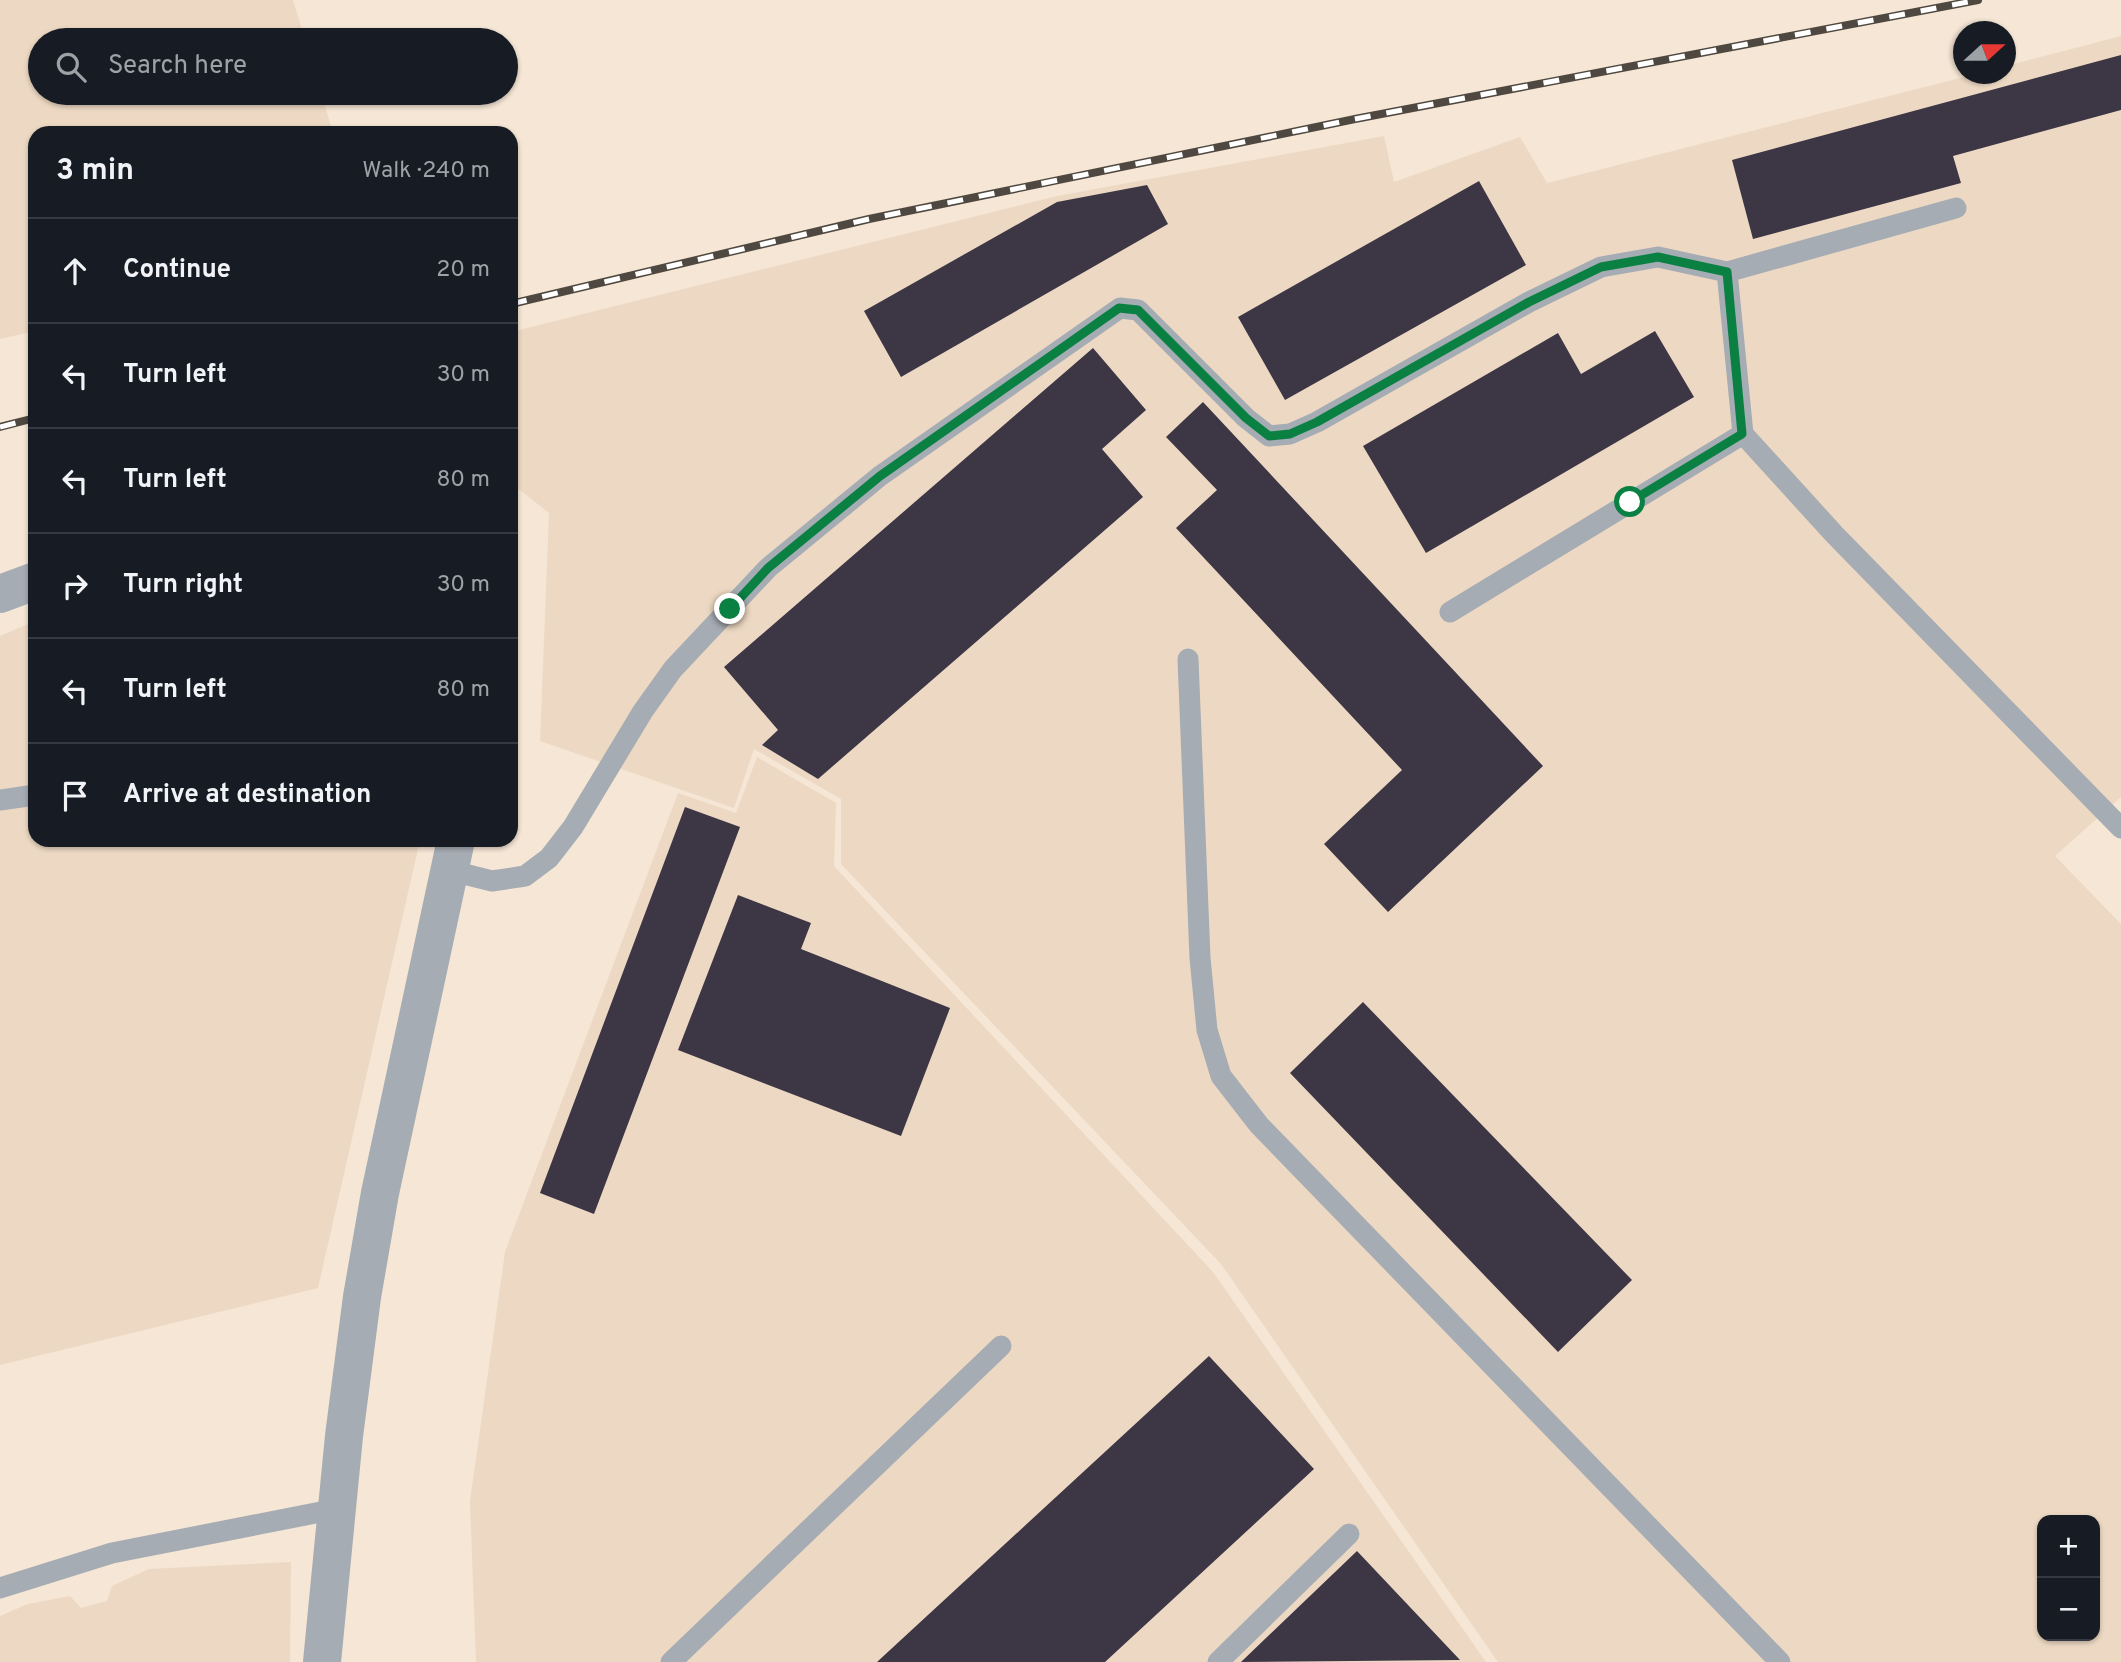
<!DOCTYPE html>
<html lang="en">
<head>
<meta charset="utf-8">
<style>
  body { margin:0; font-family:Overpass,sans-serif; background:#242831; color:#f1f3f6 }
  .controls { position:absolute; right:21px; bottom:21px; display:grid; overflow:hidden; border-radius:14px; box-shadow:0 2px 5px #0004 }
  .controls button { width:63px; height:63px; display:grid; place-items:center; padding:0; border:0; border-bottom:2px solid #363941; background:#171b24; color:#f1f3f6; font:35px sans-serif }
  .compass { position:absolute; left:1953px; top:21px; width:63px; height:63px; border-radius:50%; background:#171b24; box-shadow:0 2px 5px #0004; rotate:69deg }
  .stop { position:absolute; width:21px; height:21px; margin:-16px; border:5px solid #0b8043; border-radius:50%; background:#fff }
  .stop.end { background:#0b8043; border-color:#fff; box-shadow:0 2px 7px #0008 }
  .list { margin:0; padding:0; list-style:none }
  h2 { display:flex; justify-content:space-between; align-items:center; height:91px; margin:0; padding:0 28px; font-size:30px }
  h2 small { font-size:23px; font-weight:400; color:#9ea1a6 }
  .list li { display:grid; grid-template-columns:46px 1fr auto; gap:21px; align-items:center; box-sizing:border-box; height:105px; padding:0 28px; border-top:2px solid #363941 }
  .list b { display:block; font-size:26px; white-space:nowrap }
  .list em { font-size:23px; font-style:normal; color:#9ea1a6 }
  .icon { flex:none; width:38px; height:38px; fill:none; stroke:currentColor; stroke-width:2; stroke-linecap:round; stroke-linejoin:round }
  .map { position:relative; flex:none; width:2121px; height:1662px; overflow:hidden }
  .search { position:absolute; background:#171b24; box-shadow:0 2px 5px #0004; left:28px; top:28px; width:490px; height:77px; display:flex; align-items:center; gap:18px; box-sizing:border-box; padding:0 24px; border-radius:38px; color:#9ea1a6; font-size:26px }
  .panel { position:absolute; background:#171b24; box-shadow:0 2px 5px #0004; left:28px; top:126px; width:490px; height:721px; border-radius:21px }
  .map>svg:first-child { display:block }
  .built { fill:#edd9c3; fill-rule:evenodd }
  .building { fill:#3c3645 }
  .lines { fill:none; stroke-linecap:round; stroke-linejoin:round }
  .service { stroke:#a6acb3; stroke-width:21 }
  .minor { stroke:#a6acb3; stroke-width:38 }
  .rail-casing { stroke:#4f4840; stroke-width:8 }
  .rail { stroke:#fff; stroke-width:5; stroke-dasharray:16; stroke-linecap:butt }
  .route { stroke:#0b8043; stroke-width:9 }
</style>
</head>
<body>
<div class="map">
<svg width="2121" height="1662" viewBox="0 0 2121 1662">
  <rect width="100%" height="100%" fill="#f5e6d5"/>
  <!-- built -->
  <path class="built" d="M0,0h293l12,40h-265v53h281l12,40h-298v198l-35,8z
    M2121,36v761l-66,59 66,68v738h-623l-277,-398 -380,-400v-65l-87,-50 -20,59 -194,-67 9,-228 -38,-30v-151l546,-136 327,-60 10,46 126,-45 27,46 429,-109h30v-8zM2042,1520h53v116h-53z
    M35,621v219h385l-102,448 -318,77v-729z
    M757,757l79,46 -2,63 379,406 273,390h-1010l-6,-161 35,-249 173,-459 58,20z
    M291,1562l-1,100h-290v-46l28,-12 42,-8 11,12 26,-7 5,-15 37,-17z"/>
  <!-- building -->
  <path class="building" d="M2121,55v55l-168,46 8,27 -208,56 -21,-79z
    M1479,181l47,84 -241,135 -47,-83z
    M1147,185l21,39 -267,153 -37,-66 193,-109z
    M1655,331l39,66 -268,156 -63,-107 195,-113 23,41z
    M1093,348l53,62 -44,39 41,48 -325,282 -56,-34 16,-15 -54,-63z
    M1203,402l340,364 -155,146 -64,-68 78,-74 -226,-242 41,-38 -51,-53z
    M685,807l55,20 -146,387 -54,-21z
    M738,895l73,28 -10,26 149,59 -49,128 -223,-86z
    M1363,1002l269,278 -74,72 -268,-279z
    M1209,1356l105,113 -209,193h-228z
    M1357,1551l103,109 -219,2z"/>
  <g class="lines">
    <!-- service -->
    <path class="service" d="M1743,434l-16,-162 229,-64
      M1450,612l293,-178 91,100 287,294
      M1188,659l12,299 7,72 14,46 38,49 521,537
      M0,800l35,-5
      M448,870l44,11 33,-5 24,-18 24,-31 70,-116 30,-42 95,-101 112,-92 240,-168 18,2 108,108 23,18 21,-2 27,-12 212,-120 72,-35 57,-10 69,15
      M0,1588l112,-35 224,-44
      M671,1662l330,-316
      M1218,1662l131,-128"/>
    <!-- minor -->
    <path class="minor" d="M0,594l35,-13
      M322,1662l22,-226 18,-139 18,-104 76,-353"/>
    <!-- rail casing -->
    <g class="rail-casing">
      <path id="rail" d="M511,304l358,-85 486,-100 623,-119
        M0,427l35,-9"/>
    </g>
    <!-- rail -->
    <use href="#rail" class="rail"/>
  </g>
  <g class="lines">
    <!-- route -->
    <path class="route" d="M730,609l38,-41 112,-92 239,-168 19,2 108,108 23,18 21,-2 27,-12 212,-120 72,-35 57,-10 69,15 15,162 -112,68"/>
  </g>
</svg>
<div class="controls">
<button>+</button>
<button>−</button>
</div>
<svg class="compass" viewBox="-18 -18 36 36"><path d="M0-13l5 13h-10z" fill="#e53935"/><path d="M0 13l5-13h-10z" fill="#9ea1a6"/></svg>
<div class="stop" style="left:1630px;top:502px"></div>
<div class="stop end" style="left:730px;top:609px"></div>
<div class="search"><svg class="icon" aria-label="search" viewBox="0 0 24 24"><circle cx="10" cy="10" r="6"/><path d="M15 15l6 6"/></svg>Search here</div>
<section class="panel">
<h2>3 min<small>Walk · 240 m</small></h2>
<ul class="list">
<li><svg class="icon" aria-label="ahead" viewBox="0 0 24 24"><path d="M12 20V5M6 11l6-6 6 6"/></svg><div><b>Continue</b></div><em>20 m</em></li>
<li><svg class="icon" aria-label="left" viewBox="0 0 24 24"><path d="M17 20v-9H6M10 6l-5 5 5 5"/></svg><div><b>Turn left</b></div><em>30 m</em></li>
<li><svg class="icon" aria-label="left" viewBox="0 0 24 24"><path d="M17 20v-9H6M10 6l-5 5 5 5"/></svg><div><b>Turn left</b></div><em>80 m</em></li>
<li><svg class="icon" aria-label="right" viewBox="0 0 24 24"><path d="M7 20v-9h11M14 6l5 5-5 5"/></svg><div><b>Turn right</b></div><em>30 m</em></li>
<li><svg class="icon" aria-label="left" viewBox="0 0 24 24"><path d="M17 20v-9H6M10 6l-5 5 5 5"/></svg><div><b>Turn left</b></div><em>80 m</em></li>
<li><svg class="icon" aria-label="arrive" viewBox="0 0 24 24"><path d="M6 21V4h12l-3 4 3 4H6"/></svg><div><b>Arrive at destination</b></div></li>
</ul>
</section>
</div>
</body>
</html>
